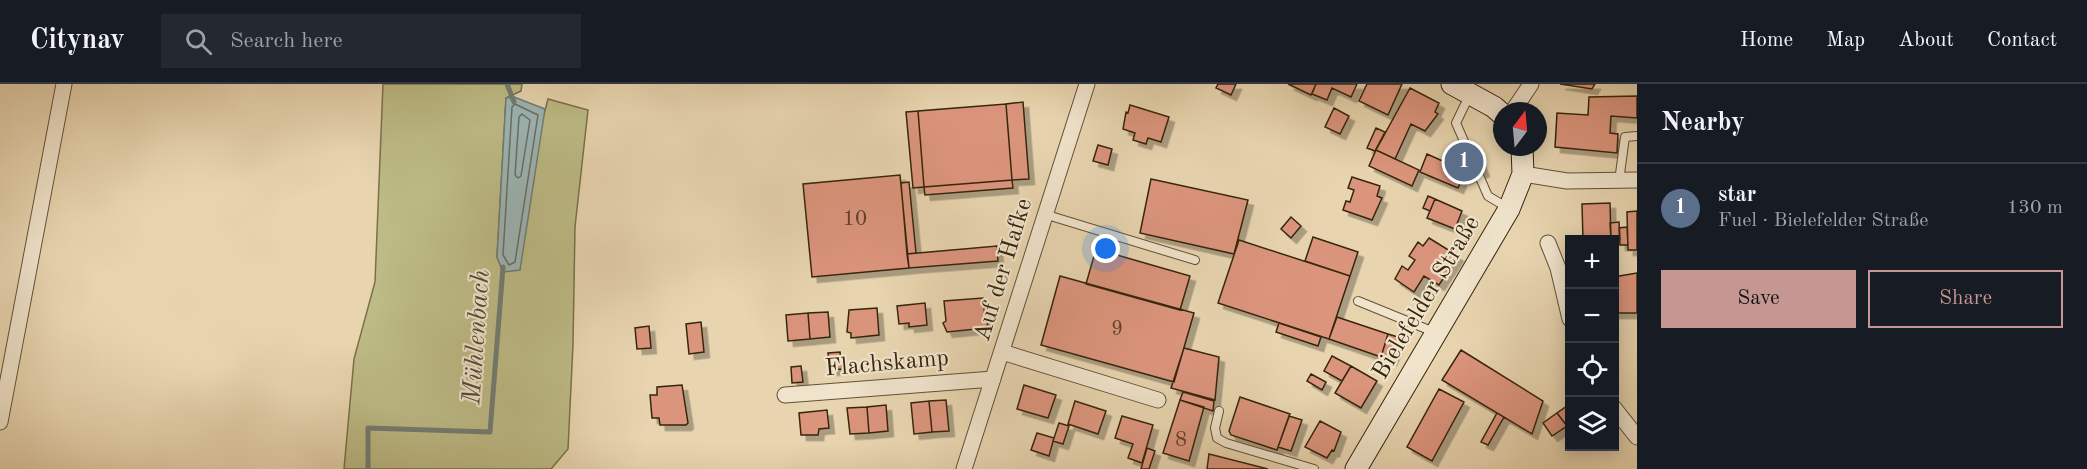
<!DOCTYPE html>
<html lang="en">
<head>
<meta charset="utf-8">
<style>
  body { margin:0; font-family:"Old Standard TT",serif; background:#242831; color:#f1f3f6 }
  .controls { position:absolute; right:18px; bottom:18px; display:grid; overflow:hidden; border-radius:0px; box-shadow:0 3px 15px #0003 }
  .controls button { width:54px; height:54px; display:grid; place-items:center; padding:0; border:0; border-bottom:2px solid #363941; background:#171b24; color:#f1f3f6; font:30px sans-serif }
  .compass { position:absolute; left:1493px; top:18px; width:54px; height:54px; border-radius:50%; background:#171b24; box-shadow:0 3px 15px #0003; rotate:16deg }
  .you { position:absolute; left:1106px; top:165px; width:21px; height:21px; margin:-15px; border:4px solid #fff; border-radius:50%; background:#1a73e8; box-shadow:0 0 0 9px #1a73e833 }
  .badge { display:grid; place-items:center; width:39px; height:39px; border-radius:50%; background:#c59692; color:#fff; font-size:20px; font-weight:700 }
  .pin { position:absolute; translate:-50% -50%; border:3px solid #fff; box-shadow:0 2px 6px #0006 }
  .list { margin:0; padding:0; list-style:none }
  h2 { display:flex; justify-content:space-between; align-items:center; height:78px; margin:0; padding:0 24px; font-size:26px }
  h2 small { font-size:20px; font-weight:400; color:#9ea1a6 }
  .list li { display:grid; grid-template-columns:39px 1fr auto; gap:18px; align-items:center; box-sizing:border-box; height:90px; padding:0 24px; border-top:2px solid #363941 }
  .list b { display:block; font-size:22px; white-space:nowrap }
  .list p { margin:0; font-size:20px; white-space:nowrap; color:#9ea1a6 }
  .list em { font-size:20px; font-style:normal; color:#9ea1a6 }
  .actions { display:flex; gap:12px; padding:18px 24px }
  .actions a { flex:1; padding:14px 0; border:2px solid #c59692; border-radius:0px; text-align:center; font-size:21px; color:#c59692 }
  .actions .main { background:#c59692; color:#111 }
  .icon { flex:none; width:33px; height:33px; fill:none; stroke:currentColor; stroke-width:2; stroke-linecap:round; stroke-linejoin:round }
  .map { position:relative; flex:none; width:1637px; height:385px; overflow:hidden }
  header { display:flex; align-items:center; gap:36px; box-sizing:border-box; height:84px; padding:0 30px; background:#171b24; border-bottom:2px solid #363941 }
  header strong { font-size:28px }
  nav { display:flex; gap:33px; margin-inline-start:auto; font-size:21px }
  .search { width:420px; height:54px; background:#242831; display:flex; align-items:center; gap:15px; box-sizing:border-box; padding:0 21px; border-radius:0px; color:#9ea1a6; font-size:22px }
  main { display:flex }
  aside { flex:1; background:#171b24 }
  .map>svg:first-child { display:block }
  .green { fill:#bdbb86; stroke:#7a704a; stroke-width:1.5 }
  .water { fill:#9cb6b7; stroke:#737c73; stroke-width:1.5 }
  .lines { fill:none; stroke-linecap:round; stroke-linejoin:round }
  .shore { stroke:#696e62; stroke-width:1.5 }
  .stream { stroke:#737c73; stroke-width:5 }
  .building { fill:#dc957d; stroke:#36250d; stroke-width:1.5; filter:url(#shadow) }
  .lane-casing { stroke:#625136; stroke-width:10 }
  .street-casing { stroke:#625136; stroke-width:17 }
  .secondary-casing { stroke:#36250d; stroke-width:23 }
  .lane { stroke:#f0e4cc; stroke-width:8 }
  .street { stroke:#f0e4cc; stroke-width:15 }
  .secondary { stroke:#f0e4cc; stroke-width:21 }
  .labels { text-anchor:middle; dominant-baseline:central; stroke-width:4.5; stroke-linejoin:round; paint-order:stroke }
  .number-label { font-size:21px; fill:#604129 }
  .street-label { font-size:24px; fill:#36250d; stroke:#f0e4cc }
  .water-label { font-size:26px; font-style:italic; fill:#504938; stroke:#f0e4cc }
</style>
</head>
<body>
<header>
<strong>Citynav</strong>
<div class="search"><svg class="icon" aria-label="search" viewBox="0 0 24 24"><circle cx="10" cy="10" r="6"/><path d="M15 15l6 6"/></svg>Search here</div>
<nav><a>Home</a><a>Map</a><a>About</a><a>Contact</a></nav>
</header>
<main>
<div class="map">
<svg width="1637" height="385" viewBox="0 0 1637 385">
  <defs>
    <filter id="shadow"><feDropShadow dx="5.5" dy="5.5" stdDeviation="0" flood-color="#0004"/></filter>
  </defs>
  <rect width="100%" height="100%" fill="#e8d5b0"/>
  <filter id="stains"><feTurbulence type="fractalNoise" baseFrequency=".00333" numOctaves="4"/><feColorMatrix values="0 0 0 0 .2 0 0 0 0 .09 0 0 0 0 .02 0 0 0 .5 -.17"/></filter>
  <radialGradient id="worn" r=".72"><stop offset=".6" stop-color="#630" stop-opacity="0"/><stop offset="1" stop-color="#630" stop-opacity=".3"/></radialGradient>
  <!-- green -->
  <path class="green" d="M383,0h139l-1,7 -15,7 -9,159 6,15 45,-173 40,11 -13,117 -2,117 -5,105 -17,20h-207l10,-110 21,-77z"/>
  <!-- water -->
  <path class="water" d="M514,13l31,12 -25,161 -17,2 -6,-15 9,-159z"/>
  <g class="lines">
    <!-- shore -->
    <path class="shore" d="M515,20l23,11 -23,147 -6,3 -6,-10 9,-148z
      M522,30l8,6 -9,56 -3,2 -3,-3 4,-58z"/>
    <!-- stream -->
    <path class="stream" d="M507,0l7,18
      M368,385v-41l122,4 13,-165"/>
  </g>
  <!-- building -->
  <path class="building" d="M1218,0h18l-5,11 -15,-7z
    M1288,0h28l-5,11z
    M1316,0h41l-6,13 -19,-9 -5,12 -15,-6z
    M1367,0h35l-14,31 -29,-14z
    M1560,0h35l-3,5z
    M1410,4l29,15 -4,9 3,2 -13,17 -14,-7 -16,35 -19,-9z
    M1637,12v22l-26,-2 -1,17 8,1 -1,19 -62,-6 2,-34 31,2 1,-18z
    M1023,18l6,77 -17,1 -6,-76z
    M1006,20l6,76 -88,7 -6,-76z
    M1130,21l39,12 -8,25 -13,-4 -2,6 -13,-4 2,-7 -12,-4 3,-17 2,1z
    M1334,24l15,8 -9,18 -15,-7z
    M918,27l6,76 -11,1 -7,-76z
    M1376,44l9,4 -10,19 -8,-3z
    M1098,61l14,4 -4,16 -15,-4z
    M1376,66l43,20 -7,16 -43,-20z
    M1476,67l8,20 -20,8 -8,-20z
    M1427,70l29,13 6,12 -4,9 -38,-16z
    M900,91l9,93 -97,9 -9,-93z
    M1352,93l28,9 -3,10 5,2 -10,22 -29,-10 3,-9 4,1 4,-12 -6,-2z
    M1151,95l97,21 -14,54 -94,-21z
    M1012,96l1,8 -88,7 -1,-8z
    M909,98l7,71 -9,1 -6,-71z
    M1428,112l7,3 -5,12 -7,-3z
    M1435,115l27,12 -7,18 -28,-11z
    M1610,119l1,36 -28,1 -1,-36z
    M1637,127v39h-9l-1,-38z
    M1291,133l10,9 -10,12 -10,-9z
    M1619,138l1,17h-9l-1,-16z
    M1627,143l1,18h-8l-1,-17z
    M1313,153l45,15 -8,24 -45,-15z
    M1429,154l29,18 -19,29 -15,-9 -10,16 -19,-13 7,-13 6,4 7,-10 -6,-4 9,-14 5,4z
    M1239,156l111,36 -21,63 -111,-36z
    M997,162l1,15 -89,7 -2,-14z
    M1096,165l94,27 -10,34 -94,-26z
    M1637,189v40h-23v-36z
    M1060,192l134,37 -20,69 -133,-37z
    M983,214l2,20 3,5 -2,5 -39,4 -4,-9 3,-2 -2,-20z
    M925,219l2,22 -18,2v-4l-10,1 -2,-18z
    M877,224l2,27 -28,3v-5l-4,-1 2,-22z
    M828,228l2,25 -20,2 -2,-26z
    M808,229l2,26 -22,2 -2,-26z
    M1337,233l51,17 -7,23 -52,-18z
    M701,238l3,30 -15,2 -3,-30z
    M1279,239l42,14 -3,9 -42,-14z
    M649,242l2,22 -14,1 -2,-21z
    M1388,250l13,4 -10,22 -10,-3z
    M1184,264l35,9 -4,43 -44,-12z
    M1461,266l82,51 -11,33 -90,-54z
    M840,268l2,17 -12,1 -2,-17z
    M1332,272l19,10 -9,15 -18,-10z
    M801,282l2,16 -11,1 -1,-16z
    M1351,282l26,15 -16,27 -26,-15z
    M1311,290l15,8 -4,8 -15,-9z
    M682,301l6,38 -2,2h-26l-1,-7h-7l-2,-23h7v-8z
    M1024,301l32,10 -8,23 -31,-9z
    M1439,305l25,13 -32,59 -25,-14z
    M1183,308l31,9 -1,10 -33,-11z
    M1240,313l50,17 -13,36 -46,-15 -2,-4z
    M946,316l3,31 -17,1 -3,-31z
    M1180,316l24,7 -15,54 -26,-8z
    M929,317l3,31 -18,2 -3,-31z
    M1075,317l31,10 -8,23 -30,-10z
    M1570,320v26l-13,-17z
    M886,321l2,26 -19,2 -2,-26z
    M867,323l2,26 -19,1 -3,-26z
    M827,326l2,18 -10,1 -1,6h-17l-2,-22z
    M1497,329l7,4 -16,28 -7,-3z
    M1557,329l10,13 -15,10 -9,-13z
    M1122,332l31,9 -11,38 -14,-5 5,-14 -18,-6z
    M1289,332l13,4 -11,31 -13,-4z
    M1320,337l21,11 -7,19 -2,-1 -5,8 -22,-11z
    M1059,339l10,3 -6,18 -10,-3z
    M1037,349l17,5 -5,18 -18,-6z
    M1147,364l8,3 -6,18h-8z
    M1209,370l59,15h-61z"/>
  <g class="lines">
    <!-- lane casing -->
    <g class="lane-casing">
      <path id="lane" d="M1470,10l-14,29 32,73 20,12
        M1619,97l6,-44 12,-1
        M1044,130l151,46
        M1358,217l76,31
        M1219,327l-4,17 2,10 9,5 88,26"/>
    </g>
    <!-- street casing -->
    <g class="street-casing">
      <path id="street" d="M1513,27l18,-27
        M1523,90l44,7 70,-1
        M1548,159l10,25 12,51
        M1002,268l156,48
        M785,311l208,-16
        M1614,324l23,29
        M0,338l64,-338
        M964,385l123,-385"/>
    </g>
    <!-- secondary casing -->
    <g class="secondary-casing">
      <path id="secondary" d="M1452,0l42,23 8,7
        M1356,385l153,-260 14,-35 -1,-27"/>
    </g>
    <!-- lane -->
    <use href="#lane" class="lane"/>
    <!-- street -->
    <use href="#street" class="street"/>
    <!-- secondary -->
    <use href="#secondary" class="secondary"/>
  </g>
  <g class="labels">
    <!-- number labels -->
    <g class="number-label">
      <text x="855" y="135">10</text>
      <text x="1117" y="245">9</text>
      <text x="1181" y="356">8</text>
    </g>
    <!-- street labels -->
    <g class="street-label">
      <text transform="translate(1004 186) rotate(-73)">Auf der Hafke</text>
      <text transform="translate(1427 214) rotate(-59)">Bielefelder Straße</text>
      <text transform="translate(887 280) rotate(-5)">Flachskamp</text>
    </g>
    <!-- water labels -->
    <g class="water-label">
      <text transform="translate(477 253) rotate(-86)">Mühlenbach</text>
    </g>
  </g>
  <rect width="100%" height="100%" filter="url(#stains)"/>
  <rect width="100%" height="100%" fill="url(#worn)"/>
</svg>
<div class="controls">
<button>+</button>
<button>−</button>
<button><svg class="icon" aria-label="locate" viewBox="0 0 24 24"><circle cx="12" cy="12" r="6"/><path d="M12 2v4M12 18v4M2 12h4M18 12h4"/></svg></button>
<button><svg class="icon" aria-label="layers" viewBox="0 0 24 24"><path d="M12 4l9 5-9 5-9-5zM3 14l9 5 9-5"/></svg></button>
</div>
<svg class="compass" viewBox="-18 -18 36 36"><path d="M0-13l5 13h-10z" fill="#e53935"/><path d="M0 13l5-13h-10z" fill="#9ea1a6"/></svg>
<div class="you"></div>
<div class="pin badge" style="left:1464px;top:78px;background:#5c6f8a">1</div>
</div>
<aside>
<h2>Nearby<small></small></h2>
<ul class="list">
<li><span class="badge" style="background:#5c6f8a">1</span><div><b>star</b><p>Fuel · Bielefelder Straße</p></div><em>130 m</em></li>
</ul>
<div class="actions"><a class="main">Save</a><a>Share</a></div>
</aside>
</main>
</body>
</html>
